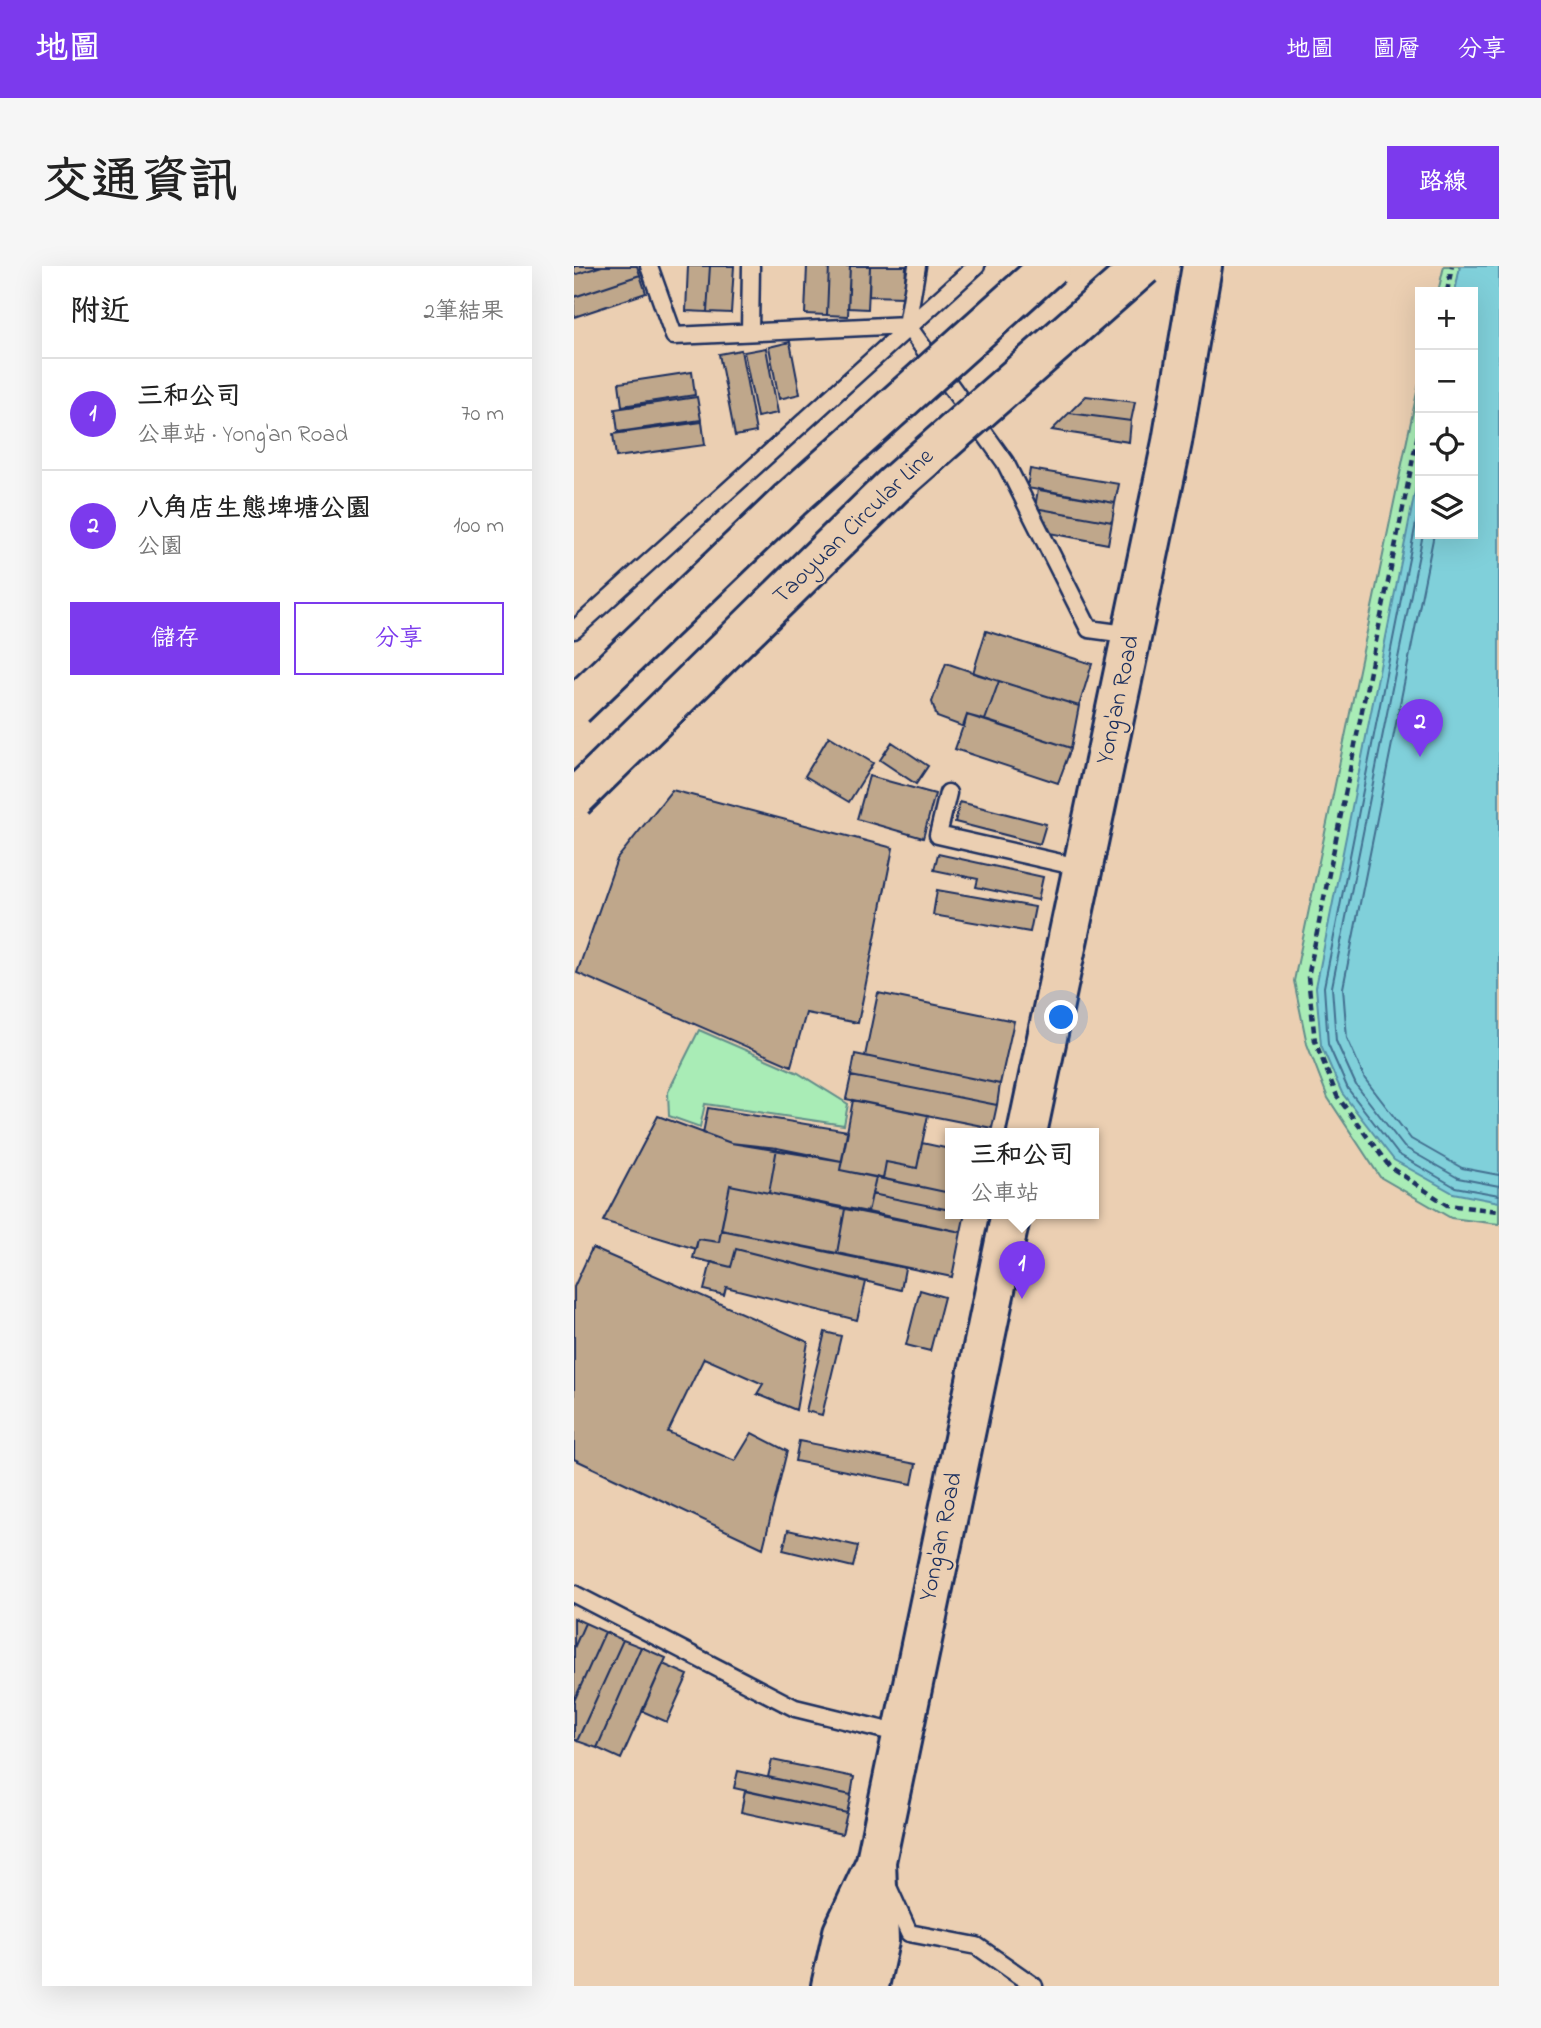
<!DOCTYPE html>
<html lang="zh-TW">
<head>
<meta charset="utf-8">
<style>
  body { margin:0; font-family:"Indie Flower","LXGW WenKai TC",sans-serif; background:#f6f6f6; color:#222 }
  .controls { position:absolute; right:21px; top:21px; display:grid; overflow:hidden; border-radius:0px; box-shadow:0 7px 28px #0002 }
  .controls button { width:63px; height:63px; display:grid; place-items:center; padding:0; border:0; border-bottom:2px solid #e0e0e0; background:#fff; color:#222; font:35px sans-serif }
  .you { position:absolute; left:488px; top:752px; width:24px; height:24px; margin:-18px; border:5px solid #fff; border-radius:50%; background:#1a73e8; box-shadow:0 0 0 10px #1a73e833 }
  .badge { display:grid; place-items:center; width:46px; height:46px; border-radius:50%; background:#7c3aed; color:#fff; font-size:23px; font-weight:700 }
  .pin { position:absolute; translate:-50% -58px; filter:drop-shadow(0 2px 4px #0008) }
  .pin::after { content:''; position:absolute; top:37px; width:24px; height:21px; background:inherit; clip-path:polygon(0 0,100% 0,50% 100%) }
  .popup { position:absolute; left:371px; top:862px; width:154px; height:91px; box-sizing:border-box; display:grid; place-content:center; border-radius:0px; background:#fff; filter:drop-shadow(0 2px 5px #0005); font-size:23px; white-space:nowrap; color:#767676 }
  .popup b { font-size:26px; color:#222 }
  .popup::after { content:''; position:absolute; left:50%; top:100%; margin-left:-14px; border:14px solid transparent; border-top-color:#fff }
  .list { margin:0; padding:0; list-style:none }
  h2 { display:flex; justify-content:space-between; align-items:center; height:91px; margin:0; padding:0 28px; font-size:30px }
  h2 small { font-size:23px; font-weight:400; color:#767676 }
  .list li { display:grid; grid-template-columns:46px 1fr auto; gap:21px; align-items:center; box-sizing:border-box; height:112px; padding:0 28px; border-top:2px solid #e0e0e0 }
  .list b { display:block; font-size:26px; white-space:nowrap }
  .list p { margin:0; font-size:23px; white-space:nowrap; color:#767676 }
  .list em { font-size:23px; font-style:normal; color:#767676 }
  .actions { display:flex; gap:14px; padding:21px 28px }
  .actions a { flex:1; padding:16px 0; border:2px solid #7c3aed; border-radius:0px; text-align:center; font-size:24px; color:#7c3aed }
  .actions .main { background:#7c3aed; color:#fff }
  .icon { flex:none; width:38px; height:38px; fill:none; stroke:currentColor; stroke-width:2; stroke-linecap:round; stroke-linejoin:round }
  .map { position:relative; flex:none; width:925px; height:1720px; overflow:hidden; border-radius:0px }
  header { display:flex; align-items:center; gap:42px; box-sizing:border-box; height:98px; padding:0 35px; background:#7c3aed; color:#fff }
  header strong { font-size:33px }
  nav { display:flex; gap:38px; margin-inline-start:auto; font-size:24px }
  .intro { display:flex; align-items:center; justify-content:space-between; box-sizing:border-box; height:168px; padding:0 42px }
  h1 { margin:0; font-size:49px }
  .button { padding:18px 32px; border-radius:0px; background:#7c3aed; color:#fff; font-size:24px; font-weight:700 }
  main { display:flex; gap:42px; padding:0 42px }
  aside { flex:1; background:#fff; border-radius:0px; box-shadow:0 7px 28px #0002 }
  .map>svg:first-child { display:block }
  .green { fill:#a9ecb6; stroke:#628e8a; stroke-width:2 }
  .water { fill:#80d0da; stroke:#5890a8; stroke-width:2 }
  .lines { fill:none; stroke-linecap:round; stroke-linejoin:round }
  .shore { stroke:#436f90; stroke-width:2 }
  .building { fill:#bfa78b; stroke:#1b2f5e; stroke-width:2 }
  .service-casing { stroke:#1b2f5e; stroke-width:21 }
  .secondary-casing { stroke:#1b2f5e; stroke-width:44 }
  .path { stroke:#1b2f5e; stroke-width:4.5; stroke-dasharray:7 5; stroke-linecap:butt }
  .service { stroke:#ebcfb2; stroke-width:16 }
  .secondary { stroke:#ebcfb2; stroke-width:38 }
  .motorway-bridge-casing { stroke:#1b2f5e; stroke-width:44; stroke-linecap:butt }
  .motorway-bridge { stroke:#ebcfb2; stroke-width:38 }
  .labels { text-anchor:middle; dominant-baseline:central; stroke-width:5; stroke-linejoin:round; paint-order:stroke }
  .street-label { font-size:24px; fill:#1b2f5e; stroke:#ebcfb2 }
</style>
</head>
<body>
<header>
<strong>地圖</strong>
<nav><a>地圖</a><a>圖層</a><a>分享</a></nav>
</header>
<div class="intro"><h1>交通資訊</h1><a class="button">路線</a></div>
<main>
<aside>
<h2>附近<small>2筆結果</small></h2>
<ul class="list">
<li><span class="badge">1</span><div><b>三和公司</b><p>公車站 · Yong'an Road</p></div><em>70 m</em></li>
<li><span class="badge">2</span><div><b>八角店生態埤塘公園</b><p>公園</p></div><em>100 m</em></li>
</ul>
<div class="actions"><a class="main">儲存</a><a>分享</a></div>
</aside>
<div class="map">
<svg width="925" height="1720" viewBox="0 0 925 1720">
  <rect width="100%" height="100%" fill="#ebcfb2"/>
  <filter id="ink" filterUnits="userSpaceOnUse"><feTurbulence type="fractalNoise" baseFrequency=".0143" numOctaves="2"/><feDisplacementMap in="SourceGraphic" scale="14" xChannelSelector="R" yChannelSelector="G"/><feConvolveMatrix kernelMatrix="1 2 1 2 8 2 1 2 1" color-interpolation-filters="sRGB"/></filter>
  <g filter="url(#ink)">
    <!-- green -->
    <path class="green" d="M870,0h55v958l-48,-6 -71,-41 -52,-79 -21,-54 -13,-63 126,-603v156h53v-242h-35z
      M125,764l99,43 50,31 -4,21 -139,-21 -5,23 -31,-11 -1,-24z"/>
    <!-- water -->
    <path class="water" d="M886,0h39v936l-46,-9 -59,-33 -52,-67 -21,-48 -5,-58 104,-520v67h53v-242h-18z"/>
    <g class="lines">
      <!-- shore -->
      <path class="shore" d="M846,237l-96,484 4,57 20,45 50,65 57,33 44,8
        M849,268l-91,453 4,54 20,44 48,62 54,31 41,8
        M860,268l-91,454 4,50 18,41 46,60 51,29 37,7"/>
    </g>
    <!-- building -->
    <path class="building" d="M0,0h28l-28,9z
      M28,0h35l3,9 -66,22v-22z
      M114,0h22l-3,46 -21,-1z
      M136,0h24l-3,47 -24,-1z
      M233,0h22l-2,49 -22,-1z
      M255,0h21l-2,50 -21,-1z
      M276,0h20l-2,43 -20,-1z
      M296,0h36l-2,31 -35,-1z
      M66,9l6,18 -72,24v-20z
      M216,76l10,52 -21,5 -10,-52z
      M192,82l12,65 -21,4 -13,-65z
      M167,84l15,82 -21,4 -16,-82z
      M118,106l3,23 -73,11 -3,-23z
      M512,130l49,6 -4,19 -62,-8z
      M123,131l4,23 -83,12 -3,-23z
      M495,147l62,8 -2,21 -77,-12z
      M128,156l3,23 -89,12 -3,-23z
      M456,203l89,15 -4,19 -88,-15z
      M464,223l77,14 -3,19 -77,-14z
      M461,242l77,14 -4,22 -63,-12z
      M412,365l106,33 -13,42 -106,-33z
      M372,397l53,18 -14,39 -18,-5 -3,12 -27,-10 -5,-15z
      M425,415l80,25 -8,42 -86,-28z
      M393,449l104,33 -13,35 -103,-34z
      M255,470l44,27 -24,39 -44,-26z
      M318,476l36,24 -12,18 -36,-24z
      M295,510l66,18 -12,44 -66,-19z
      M98,524l221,58 -35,175 -52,-10 -15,53 -214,-93 40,-114z
      M386,536l86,22 -6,20 -85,-22z
      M364,588l105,23 -5,23 -62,-13 2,-8 -44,-9z
      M363,624l98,17 -5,25 -97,-17z
      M304,727l136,28 -14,63 -135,-28z
      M281,788l145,30 -3,21 -146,-29z
      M277,810l146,29 -5,23 -146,-29z
      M279,834l75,15 -11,53 -31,-6 -3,17 -43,-9z
      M134,842l140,23 -6,30 -111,-18 -28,-10z
      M84,850l73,27 46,5 -8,45 -39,-8 -11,57 -21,-3 -2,10 -93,-28z
      M348,877l28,6v44l-67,-14 3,-17 31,6z
      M203,882l65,13 -2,9 36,7 -8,35 -99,-19z
      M302,911l74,16v17l-78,-16z
      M156,919l115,24 -8,44 -116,-23z
      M298,928l78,16v3h15l-4,19 -93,-20z
      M271,943l116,23 -9,45 -115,-24z
      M147,964l184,38 -4,22 -165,-41 -5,18 -38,-9 5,-19 21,3z
      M18,982l216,94 -12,68 -39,-16 6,-10 -59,-26 -36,74 67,29 17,-28 35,18 -24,97 -189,-89v-172z
      M162,983l130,33 -9,38 -131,-33 -2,8 -20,-5 7,-28 20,5z
      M346,1024l24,7 -14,54 -24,-6z
      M251,1066l16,4 -19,79 -16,-4z
      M225,1175l117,23 -4,20 -117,-23z
      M214,1264l70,16 -5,21 -70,-17z
      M0,1352l11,5 -11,25z
      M11,1357l20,9 -31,69v-53z
      M31,1366l18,8 -46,101 -3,-2v-38z
      M49,1374l18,7 -44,101 -20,-7z
      M67,1381l25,11 -45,101 -24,-11z
      M89,1398l25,11 -21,47 -25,-11z
      M198,1494l82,17 -3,18 -83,-18z
      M164,1505l113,24 -4,18 -113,-25z
      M171,1525l102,22 -5,21 -101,-22z"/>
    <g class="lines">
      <!-- service casing -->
      <g class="service-casing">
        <path id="service" d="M75,0l25,70 233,-11
          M343,0l-10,59 98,137 84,167 44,6
          M176,65l1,-65
          M0,364l402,-364
          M374,527l-10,42 145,33
          M0,1328l221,114 106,26
          M315,1623l20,44 68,13 57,40"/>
      </g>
      <!-- secondary casing -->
      <g class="secondary-casing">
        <path id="secondary" d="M453,867l145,-691 30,-176
          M257,1720l12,-54 31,-66
          M295,1720l10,-45 -3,-80 135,-648"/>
      </g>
      <!-- path -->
      <path class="path" d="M873,26l5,-26
        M846,158l-112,553 7,64 22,55 52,70 58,39 52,6"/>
      <!-- service -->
      <use href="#service" class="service"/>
      <!-- secondary -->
      <use href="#secondary" class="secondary"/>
      <!-- motorway-bridge casing -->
      <g class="motorway-bridge-casing">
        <path id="motorway-bridge" d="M0,441l216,-207 260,-234
          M0,533l319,-313 250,-220"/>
      </g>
      <!-- motorway-bridge -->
      <use href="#motorway-bridge" class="motorway-bridge"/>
    </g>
  </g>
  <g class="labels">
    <!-- street labels -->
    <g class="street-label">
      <text transform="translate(280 261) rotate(-44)">Taoyuan Circular Line</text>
      <text transform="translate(545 434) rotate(-78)">Yong'an Road</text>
      <text transform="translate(368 1271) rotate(-78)">Yong'an Road</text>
    </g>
  </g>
</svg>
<div class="controls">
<button>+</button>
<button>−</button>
<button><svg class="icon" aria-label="locate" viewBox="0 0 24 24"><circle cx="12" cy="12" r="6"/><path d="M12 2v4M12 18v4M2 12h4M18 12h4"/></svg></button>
<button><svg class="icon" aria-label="layers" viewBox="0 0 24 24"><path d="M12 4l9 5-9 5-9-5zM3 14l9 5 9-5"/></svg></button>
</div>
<div class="you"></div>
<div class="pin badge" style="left:448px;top:1033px">1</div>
<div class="popup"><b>三和公司</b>公車站</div>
<div class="pin badge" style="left:846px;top:491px">2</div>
</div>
</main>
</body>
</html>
